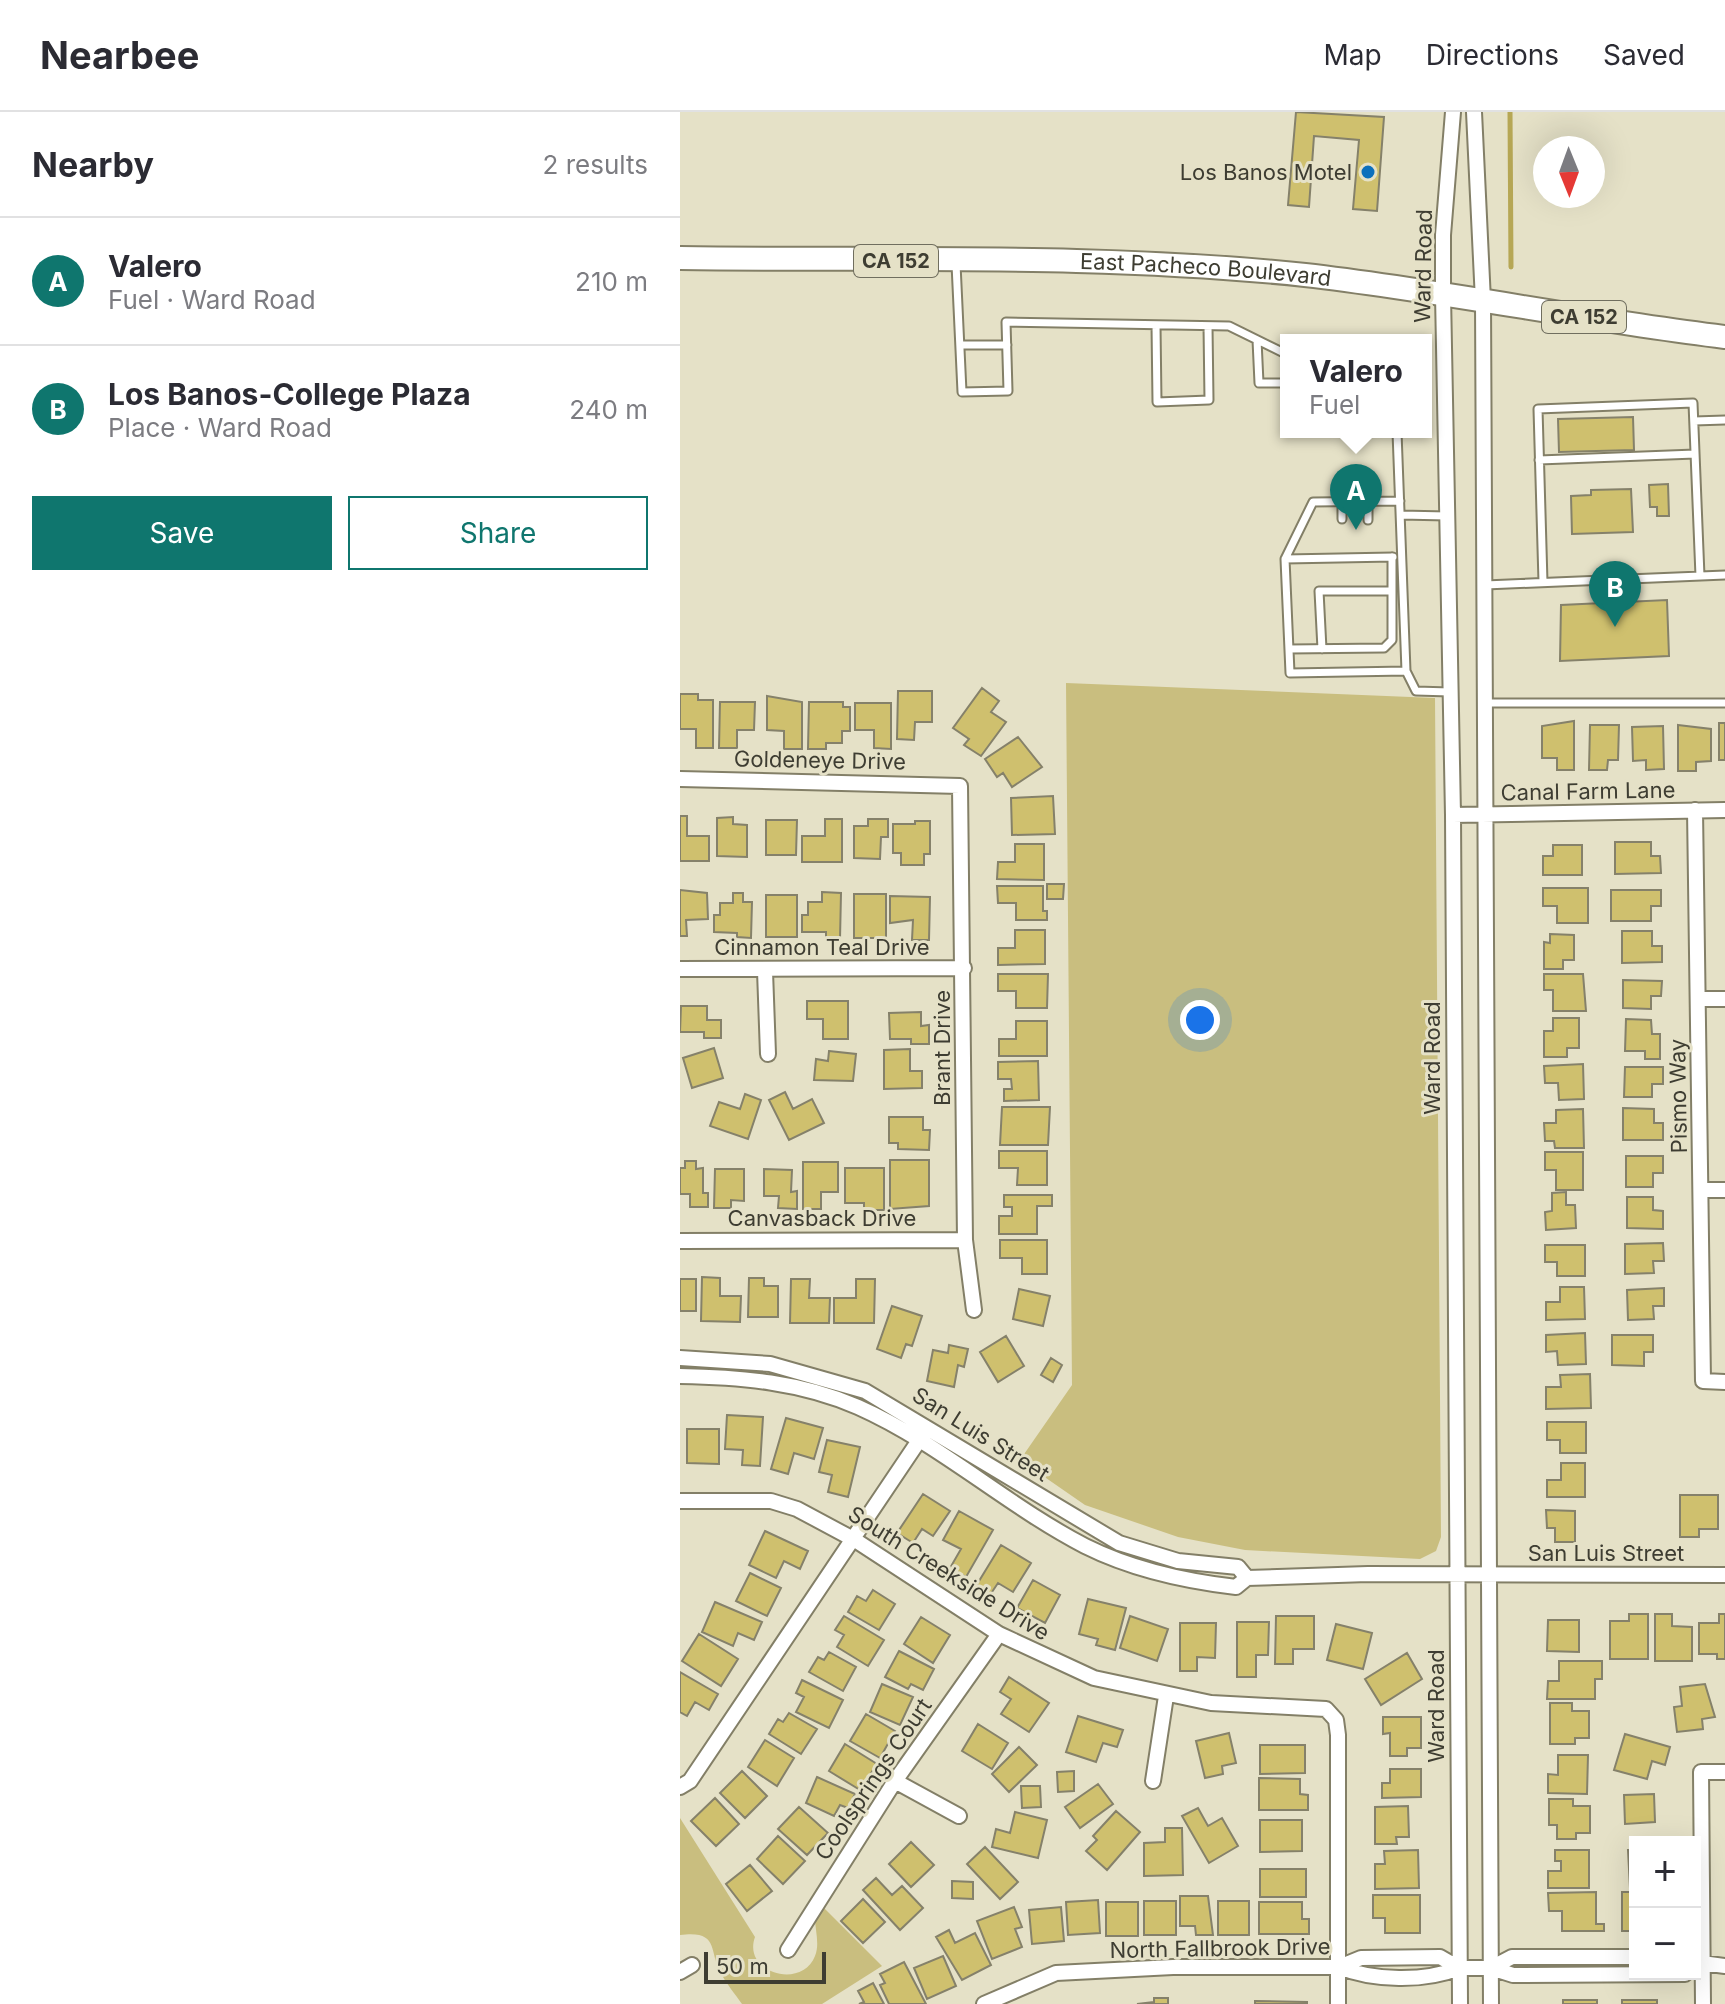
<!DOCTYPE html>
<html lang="en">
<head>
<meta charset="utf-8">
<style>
  body { margin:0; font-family:Inter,sans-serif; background:#f7f7f7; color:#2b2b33 }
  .controls { position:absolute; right:24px; bottom:24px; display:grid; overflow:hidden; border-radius:0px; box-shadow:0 8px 32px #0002 }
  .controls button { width:72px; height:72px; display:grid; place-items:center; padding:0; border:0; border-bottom:2px solid #e1e1e2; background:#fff; color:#2b2b33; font:40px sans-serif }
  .compass { position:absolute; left:853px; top:24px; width:72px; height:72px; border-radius:50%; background:#fff; box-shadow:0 8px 32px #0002; rotate:179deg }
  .scale { position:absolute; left:24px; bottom:20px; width:122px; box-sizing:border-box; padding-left:8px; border:4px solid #3e3d32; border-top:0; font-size:22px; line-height:28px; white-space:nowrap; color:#3e3d32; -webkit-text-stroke:6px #e5e1c7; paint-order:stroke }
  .you { position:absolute; left:520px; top:908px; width:28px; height:28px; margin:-20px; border:6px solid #fff; border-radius:50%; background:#1a73e8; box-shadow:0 0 0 12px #1a73e833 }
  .badge { display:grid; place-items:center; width:52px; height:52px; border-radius:50%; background:#0f766e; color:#fff; font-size:26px; font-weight:700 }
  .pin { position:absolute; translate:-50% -66px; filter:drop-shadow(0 2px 4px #0008) }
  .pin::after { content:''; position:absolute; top:42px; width:28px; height:24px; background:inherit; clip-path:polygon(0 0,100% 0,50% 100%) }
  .popup { position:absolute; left:600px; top:222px; width:152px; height:104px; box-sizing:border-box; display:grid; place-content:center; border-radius:0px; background:#fff; filter:drop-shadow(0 2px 6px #0005); font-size:26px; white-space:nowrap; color:#7c7c81 }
  .popup b { font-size:30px; color:#2b2b33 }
  .popup::after { content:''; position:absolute; left:50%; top:100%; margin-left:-16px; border:16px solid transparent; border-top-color:#fff }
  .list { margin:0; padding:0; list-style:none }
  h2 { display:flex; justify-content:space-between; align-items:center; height:104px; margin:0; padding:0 32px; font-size:34px }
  h2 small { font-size:26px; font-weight:400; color:#7c7c81 }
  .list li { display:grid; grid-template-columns:52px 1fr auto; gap:24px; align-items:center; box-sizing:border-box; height:128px; padding:0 32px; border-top:2px solid #e1e1e2 }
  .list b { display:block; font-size:30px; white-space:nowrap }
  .list p { margin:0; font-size:26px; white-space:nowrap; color:#7c7c81 }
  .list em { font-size:26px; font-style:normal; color:#7c7c81 }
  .actions { display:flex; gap:16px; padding:24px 32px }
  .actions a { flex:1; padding:18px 0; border:2px solid #0f766e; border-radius:0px; text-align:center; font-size:28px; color:#0f766e }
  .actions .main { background:#0f766e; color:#fff }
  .map { position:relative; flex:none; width:1045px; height:1892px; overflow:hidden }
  header { display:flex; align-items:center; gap:48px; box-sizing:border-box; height:112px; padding:0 40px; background:#fff; border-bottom:2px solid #e1e1e2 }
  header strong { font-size:38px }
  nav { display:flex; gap:44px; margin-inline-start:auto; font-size:28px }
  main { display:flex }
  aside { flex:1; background:#fff }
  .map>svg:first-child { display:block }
  .green { fill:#c9be7f }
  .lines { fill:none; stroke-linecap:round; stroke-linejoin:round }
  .stream { stroke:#b6a755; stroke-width:5 }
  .building { fill:#cfc06e; stroke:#85816a; stroke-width:2 }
  .service-casing { stroke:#837f67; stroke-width:11 }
  .minor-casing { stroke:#837f67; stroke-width:18 }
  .trunk-casing { stroke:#837f67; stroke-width:26 }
  .service { stroke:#fff; stroke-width:7 }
  .minor { stroke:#fff; stroke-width:14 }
  .trunk { stroke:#fff; stroke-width:22 }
  .poi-dot { fill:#0c70bc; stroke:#e5e1c7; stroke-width:3 }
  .labels { text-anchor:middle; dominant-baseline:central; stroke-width:6; stroke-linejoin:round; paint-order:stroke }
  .shield { fill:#e5e1c7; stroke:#706e5f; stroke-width:2 }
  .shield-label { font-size:20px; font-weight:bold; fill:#3e3d32 }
  .poi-label { font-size:22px; fill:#3e3d32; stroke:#e5e1c7; text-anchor:end }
  .street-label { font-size:22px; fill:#3e3d32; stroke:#e5e1c7 }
</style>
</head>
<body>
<header>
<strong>Nearbee</strong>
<nav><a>Map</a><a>Directions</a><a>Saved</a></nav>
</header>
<main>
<aside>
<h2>Nearby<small>2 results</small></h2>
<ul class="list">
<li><span class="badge">A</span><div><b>Valero</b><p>Fuel · Ward Road</p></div><em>210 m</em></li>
<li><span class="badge">B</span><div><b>Los Banos-College Plaza</b><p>Place · Ward Road</p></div><em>240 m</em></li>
</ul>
<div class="actions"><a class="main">Save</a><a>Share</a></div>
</aside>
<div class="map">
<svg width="1045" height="1892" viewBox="0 0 1045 1892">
  <rect width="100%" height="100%" fill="#e5e1c7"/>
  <!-- green -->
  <path class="green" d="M386,571l369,15 6,839 -5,14 -16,8 -175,-9 -67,-13 -93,-32 -65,-45 52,-75z
    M0,1706l75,119c-13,36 47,53 60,19 5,-12 0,-26 0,-38l9,-10 58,58 -60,38h-80c-7,-10 -16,-21 -22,-32 -11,-22 -1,-42 -40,-37z"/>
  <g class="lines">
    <!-- stream -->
    <path class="stream" d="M830,0l1,155"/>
  </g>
  <!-- building -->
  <path class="building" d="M616,0l88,5 -7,94 -24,-2 6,-69 -45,-4 -5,71 -21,-2z
    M953,305l1,33 -75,2 -1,-33z
    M988,372l1,32h-12v-9h-7l-1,-22z
    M951,377l2,43 -61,2 -1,-38 20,-1v-5z
    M987,488l2,56 -109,5 1,-56z
    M302,576l17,13 -8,11 15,10 -25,34 -17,-11 5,-6 -16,-11z
    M218,579h34v31h-17l-1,18 -17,-1z
    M0,582h18v6h15v48h-17v-19h-16z
    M87,584l35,6v47h-18v-18l-17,-1z
    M40,590h35l-1,28h-17v18h-18z
    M129,590h34v5h7v24h-8v12h-16v6h-18z
    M175,591h36v46l-17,-1v-18h-19z
    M894,609v49h-17v-12h-15v-32z
    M1039,611h6v37h-6z
    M910,613h29l-1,35h-10l-1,10h-18z
    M998,613l33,4v32l-15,1v9h-18z
    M983,614l1,43 -18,1v-10l-13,1 -1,-34z
    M338,625l24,30 -30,20 -9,-14 -6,4 -12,-18z
    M373,684l2,38 -43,1 -1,-37z
    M0,704h7v20h22v25h-29z
    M53,705v7l14,1v32l-30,-1v-38z
    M145,707h17v43h-40v-26h23z
    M188,707h20v18h-7l-1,22 -26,-1v-32h14z
    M86,708h31l-1,35h-30z
    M235,709h15v33h-6v11h-23v-12h-8v-29h22z
    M935,730h36v14h9l1,17 -46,1z
    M335,732h29v36l-47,-1 1,-17h17z
    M873,733h29v30h-39v-19h10z
    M367,772h17l-1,15h-16z
    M317,774h46v25h4v9h-31v-17h-18z
    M863,776h45v35h-31v-17h-14z
    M0,778l27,3 1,26 -22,1 1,16h-7z
    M931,778h50v16h-10v15h-40z
    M142,780l19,1 -1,46h-14v-7h-24v-17h6v-13h14z
    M53,781h10v9h9l-1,36 -14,-1v-4l-23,-1v-17h6v-12h13z
    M174,782h32v44h-32z
    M86,783h31v42h-31z
    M210,784l40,1 -1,43h-17l1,-20 -23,3z
    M335,818h30v34l-47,1v-17h17z
    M942,819h30v15h10v16l-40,1z
    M870,822l24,1v25h-11v9h-19v-27l6,1z
    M318,862h50l-1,34h-31v-17h-18z
    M864,862h39l3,37h-33v-21h-9z
    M943,868l39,1 -1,15h-10v13l-28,-1z
    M127,889h41v38h-25v-20h-16z
    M1,894h26v14h14v18h-17v-6h-24z
    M241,900v14l8,-1v19h-18v-5h-21l-1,-26z
    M873,906h26v30h-12v9h-23v-26h9z
    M946,907l25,1 1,14h8v25h-15v-8h-20z
    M336,909h31v35h-48v-17h17z
    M34,936l9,30 -31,10 -9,-30z
    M230,937v22h12v17l-38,1v-39z
    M149,939l27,3 -3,27 -39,-1 2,-21 12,2z
    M358,949l1,39 -35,1v-12h8l-1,-10h-13v-17z
    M903,952l1,35 -25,1 -1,-17h-13l-1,-17z
    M945,955h38v17h-11v13h-28z
    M105,980l8,17 19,-10 12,24 -35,17 -20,-40z
    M65,982l16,6 -13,39 -38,-13 9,-24 21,7z
    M322,995h48l-2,38h-48z
    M943,996l31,1v14h9v17h-40z
    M903,997l1,39h-29l-1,-7h-9l-1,-18h12v-13z
    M209,1005h34v13h7l-1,20 -31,-1v-6h-9z
    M319,1039h48v34h-30l1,-17h-19z
    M865,1040h38v38h-27v-20h-11z
    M946,1044h37v17h-10v14h-27z
    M210,1048h39v46l-39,3z
    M5,1049h11v8l7,-1v25h5v14h-18v-13h-10v-26h5z
    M123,1050h35v30h-17v17h-18z
    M165,1056h39v42h-20v-7h-19z
    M35,1057h29v32l-13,-1v8h-17z
    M84,1057l28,1 -1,22 6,-1v18l-19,-1 1,-12h-15z
    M886,1080v13h9l1,23 -30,2 -1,-18 7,-1v-18z
    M324,1083h48v11h-15v28h-38v-18h13v-9h-8z
    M947,1085h26v13l10,1v18l-36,-1z
    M320,1128h47v34h-25v-16h-22z
    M983,1131l1,18h-11l1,12 -29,1v-30z
    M865,1133h40v31h-28v-14h-12z
    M22,1165l18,1v18h21l-1,26 -39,-1z
    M69,1166h15v8h14v31h-30z
    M0,1167h16v32h-16z
    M111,1167h19l-1,19h21l-1,25h-39z
    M176,1167h19l-1,44h-40v-25h22z
    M880,1175h24l1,32 -39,1v-18h14z
    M984,1176v18h-11l1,13 -26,1 -1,-30z
    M339,1177l31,7 -7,30 -30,-7z
    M212,1194l30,10 -10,30 -6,-2 -5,14 -24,-9z
    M905,1221l1,31 -28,1 -1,-14 -11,1v-17z
    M932,1223h41v17h-9v14l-32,-1z
    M326,1224l18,30 -26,16 -18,-30z
    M269,1233l19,4 -4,18 -6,-2 -4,22 -27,-6 6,-31 15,3z
    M371,1246l11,7 -9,17 -12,-7z
    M910,1262l1,34 -45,1v-22h15l-1,-12z
    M47,1303l36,2 -3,49 -18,-1 1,-15 -18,-1z
    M106,1306l37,10 -9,31 -20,-6 -6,21 -17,-5z
    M867,1310h39v31h-26v-13h-13z
    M7,1317h32v35l-32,-1z
    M147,1328l33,7 -12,50 -20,-5 4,-17 -13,-3z
    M881,1351h24v34h-38v-17h14z
    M243,1382l27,17 -17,25 -11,-7 -9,14 -16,-10z
    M1000,1383h38v34h-19v8h-19z
    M866,1398l29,1v31h-20v-14h-8z
    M279,1399l34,19 -27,47 -16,-9 11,-19 -18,-9z
    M85,1419l43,20 -8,18 -16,-8 -8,17 -27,-13z
    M321,1433l30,18 -18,29 -15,-9 -8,12 -14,-9z
    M70,1461l31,15 -14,28 -31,-15z
    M353,1468l27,15 -15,28 -28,-15z
    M193,1478l22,14 -16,26 -31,-18 9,-16 9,5z
    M408,1487l38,9 -11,42 -19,-5 2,-6 -19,-5z
    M35,1490l47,20 -8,18 -16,-7 -5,13 -31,-14z
    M949,1502h19v45h-38v-38h19z
    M975,1502h17v12l20,1v34h-37z
    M1039,1502h6v45h-8v-5h-18v-31h20z
    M164,1504l40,24 -16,26 -31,-19 7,-12 -9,-5z
    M450,1504l38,13 -11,32 -37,-13z
    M596,1504h38v33h-21v15h-18z
    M241,1505l29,18 -17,28 -29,-19z
    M868,1508h31v32l-32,-1z
    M557,1510h32l-1,33h-12v22h-19z
    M500,1511h36l-1,35 -18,-1v14h-17z
    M656,1512l36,9 -9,36 -36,-9z
    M19,1522l39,25 -17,27 -39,-25z
    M219,1539l35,18 -11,21 -12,-6 -3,5 -23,-12z
    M149,1540l27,15 -13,24 -34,-19 9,-15 6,3z
    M727,1541l15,26 -41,26 -16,-26z
    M879,1549h43v18h-7v20h-48l1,-18h11z
    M0,1560l38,22 -9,16 -14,-8 -8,14 -7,-4z
    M329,1565l40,26 -20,29 -28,-18 10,-15 -11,-7z
    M122,1568l41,20 -14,28 -33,-16 8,-15 -8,-4z
    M202,1572l31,13 -13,28 -30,-13z
    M1025,1572l10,33 -13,2 1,10 -26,3 -3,-25 8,-1 -2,-19z
    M870,1591h22v8h17v27h-14v6h-25z
    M109,1601l28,16 -16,25 -32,-20 9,-15 5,3z
    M186,1602l29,17 -15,27 -30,-17z
    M398,1604l45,14 -6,17 -14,-4 -7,19 -30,-10z
    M703,1605h38v31h-14v8h-17v-23l-7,1z
    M298,1612l30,19 -16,26 -30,-18z
    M549,1621l7,30 -14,3 1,8 -18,4 -9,-37z
    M945,1622l45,13 -5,18 -13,-4 -5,18 -33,-9z
    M85,1628l29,18 -17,28 -29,-19z
    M165,1632l32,20 -17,26 -31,-19z
    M580,1633h45v28l-45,1z
    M339,1635l18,18 -28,27 -17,-18z
    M878,1643h30l-1,39 -39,-1v-19l10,1z
    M710,1657h31v28l-39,1v-15h8z
    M62,1659l25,25 -22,22 -25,-25z
    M394,1659v20l-16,1 -1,-20z
    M137,1665l38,17 -7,14 -8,-3 -6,11 -28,-13z
    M579,1666l41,1v15l8,1v15h-49z
    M418,1672l15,20 -33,24 -15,-21z
    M341,1674h19l1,21 -19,1z
    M974,1682l1,28 -30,2 -1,-29z
    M35,1686l24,26 -23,22 -25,-25z
    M869,1687h24v7h17v27h-14v6h-19v-14h-8z
    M728,1694l1,31h-13l1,7h-22v-37z
    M119,1695l29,26 -21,22 -29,-26z
    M518,1696l10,18 14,-8 16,28 -29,17 -27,-47z
    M436,1699l24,21 -33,38 -21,-19 11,-11 -4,-4z
    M335,1700l32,8 -9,38 -46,-11 4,-18 14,4z
    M580,1708h42v31l-42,1z
    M485,1716h17l1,47 -39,1v-33l21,-1z
    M98,1724l27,25 -22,23 -26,-25z
    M231,1730l23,23 -23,22 -22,-23z
    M305,1735l33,35 -18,17 -33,-35z
    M738,1738l1,38 -44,1v-25h10l-1,-13z
    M875,1738h34v38h-41v-17h13v-10h-6z
    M948,1738h7v38h-5z
    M70,1753l22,26 -25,20 -21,-27z
    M580,1757h46v28h-46z
    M196,1766l16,17 10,-9 21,22 -23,22 -37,-40z
    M272,1769l21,1v17l-21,-1z
    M916,1780v32h8v7h-42v-20h-13l-1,-18z
    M942,1780h13v39h-13z
    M693,1783h47v38h-35v-15h-12z
    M500,1784h28l5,39h-17l-1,-9h-15z
    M183,1787l22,23 -22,21 -22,-22z
    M418,1788l2,33 -32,2 -2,-33z
    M464,1789h32v34h-32z
    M538,1789h31v34h-31z
    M426,1790h32v34h-32z
    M579,1790h43v17h7v15h-50z
    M334,1795l8,20 -7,2 7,18 -30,12 -15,-38z
    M381,1795l3,34 -32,3 -3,-34z
    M269,1818l6,13 20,-10 16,32 -29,15 -26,-43z
    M263,1844l13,30 -29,13 -13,-31z
    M224,1850l22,42h-37l-9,-19 5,-2 -5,-9z
    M193,1871l11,21h-25l5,-2 -6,-11z
    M474,1886h14v6h-31l17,-2z
    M883,1888h34v4h-34z
    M942,1888h35v4h-35z
    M575,1889l52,1v2h-52z"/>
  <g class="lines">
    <!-- service casing -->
    <g class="service-casing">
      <path id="service" d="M276,152l6,128 46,-1 -2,-69 223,4 57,28
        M476,213l1,77 52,-2 -1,-74
        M577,228l2,43h27
        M280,233h47
        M1014,309l31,-1
        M717,320l9,239 10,20 34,1
        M859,348l156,-6
        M688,389v19
        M720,389l-87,1 -28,57 5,114 116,-2
        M662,390v17
        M721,403l46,1
        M605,447l108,-2
        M863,470l-5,-173 155,-6 7,173
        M805,473l240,-10
        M609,537l95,-1 8,-8v-83
        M642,537l-3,-58h73
        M806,591h239"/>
    </g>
    <!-- minor casing -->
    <g class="minor-casing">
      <path id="minor" d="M773,0l-10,123v60l10,520 7,1189
        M794,0l9,189 8,1703
        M0,667l280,7 5,454 9,70
        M1015,698l8,571 22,1
        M773,703l272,-5
        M0,857l284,-1
        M85,859l3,83
        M1018,887h27
        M1021,1078h24
        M0,1129l285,-1
        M0,1246l90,6 95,27 254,152 59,18 60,6 9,11
        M0,1264c61,1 121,6 178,31 81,36 148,98 227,139 48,24 99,35 151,41l11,-9 121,-4 357,1
        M0,1389h91l26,8 58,31 144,94 95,44 117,25 115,6 10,11 2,15v269
        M215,1669l64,35
        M473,1669l13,-85
        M0,1675l10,-6 234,-348
        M108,1838l107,-169 104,-147
        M1015,1850l30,4
        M659,1855l22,-9 79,-1 19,11h32l22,7 172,-1
        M811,1856l21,-11h123
        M0,1860l12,-7
        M304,1892l72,-31 117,-6h166c34,14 86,15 120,1
        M1023,1892l-2,-232h24"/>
    </g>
    <!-- trunk casing -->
    <g class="trunk-casing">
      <g id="trunk">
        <path id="s1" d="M0,146c207,3 418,-5 625,17 140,16 279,45 420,62"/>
      </g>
    </g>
    <!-- service -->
    <use href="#service" class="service"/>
    <!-- minor -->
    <use href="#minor" class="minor"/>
    <!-- trunk -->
    <use href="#trunk" class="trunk"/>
  </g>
  <!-- markers -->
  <circle class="poi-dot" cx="688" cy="60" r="8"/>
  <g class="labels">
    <!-- shield labels -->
    <g class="shield">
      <rect x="174" y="133" width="84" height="32" rx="6"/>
      <rect x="862" y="189" width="84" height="32" rx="6"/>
    </g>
    <g class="shield-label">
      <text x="216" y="149">CA 152</text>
      <text x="904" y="205">CA 152</text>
    </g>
    <!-- poi labels -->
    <g class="poi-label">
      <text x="672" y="60">Los Banos Motel</text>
    </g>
    <!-- street labels -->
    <g class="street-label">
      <text transform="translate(743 154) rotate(-89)">Ward Road</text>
      <text stroke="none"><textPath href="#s1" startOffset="526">East Pacheco Boulevard</textPath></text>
      <text transform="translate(140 648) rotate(1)">Goldeneye Drive</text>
      <text transform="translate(908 679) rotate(-1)">Canal Farm Lane</text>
      <text x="142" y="835">Cinnamon Teal Drive</text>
      <text transform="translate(262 936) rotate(-90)">Brant Drive</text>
      <text transform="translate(752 946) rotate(-90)">Ward Road</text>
      <text transform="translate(998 984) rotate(-91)">Pismo Way</text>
      <text x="142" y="1106">Canvasback Drive</text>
      <text transform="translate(301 1322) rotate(32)">San Luis Street</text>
      <text x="926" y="1441">San Luis Street</text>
      <text transform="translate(269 1461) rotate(32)">South Creekside Drive</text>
      <text transform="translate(756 1594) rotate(-90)">Ward Road</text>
      <text transform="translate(193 1667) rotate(-56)">Coolsprings Court</text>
      <text transform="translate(540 1836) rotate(-1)">North Fallbrook Drive</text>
    </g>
  </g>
</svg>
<div class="controls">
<button>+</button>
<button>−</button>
</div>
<svg class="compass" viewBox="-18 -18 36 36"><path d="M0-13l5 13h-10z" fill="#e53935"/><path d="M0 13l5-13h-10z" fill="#7c7c81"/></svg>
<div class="scale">50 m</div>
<div class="you"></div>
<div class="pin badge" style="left:676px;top:418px">A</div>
<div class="popup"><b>Valero</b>Fuel</div>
<div class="pin badge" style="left:935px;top:515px">B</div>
</div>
</main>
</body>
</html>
